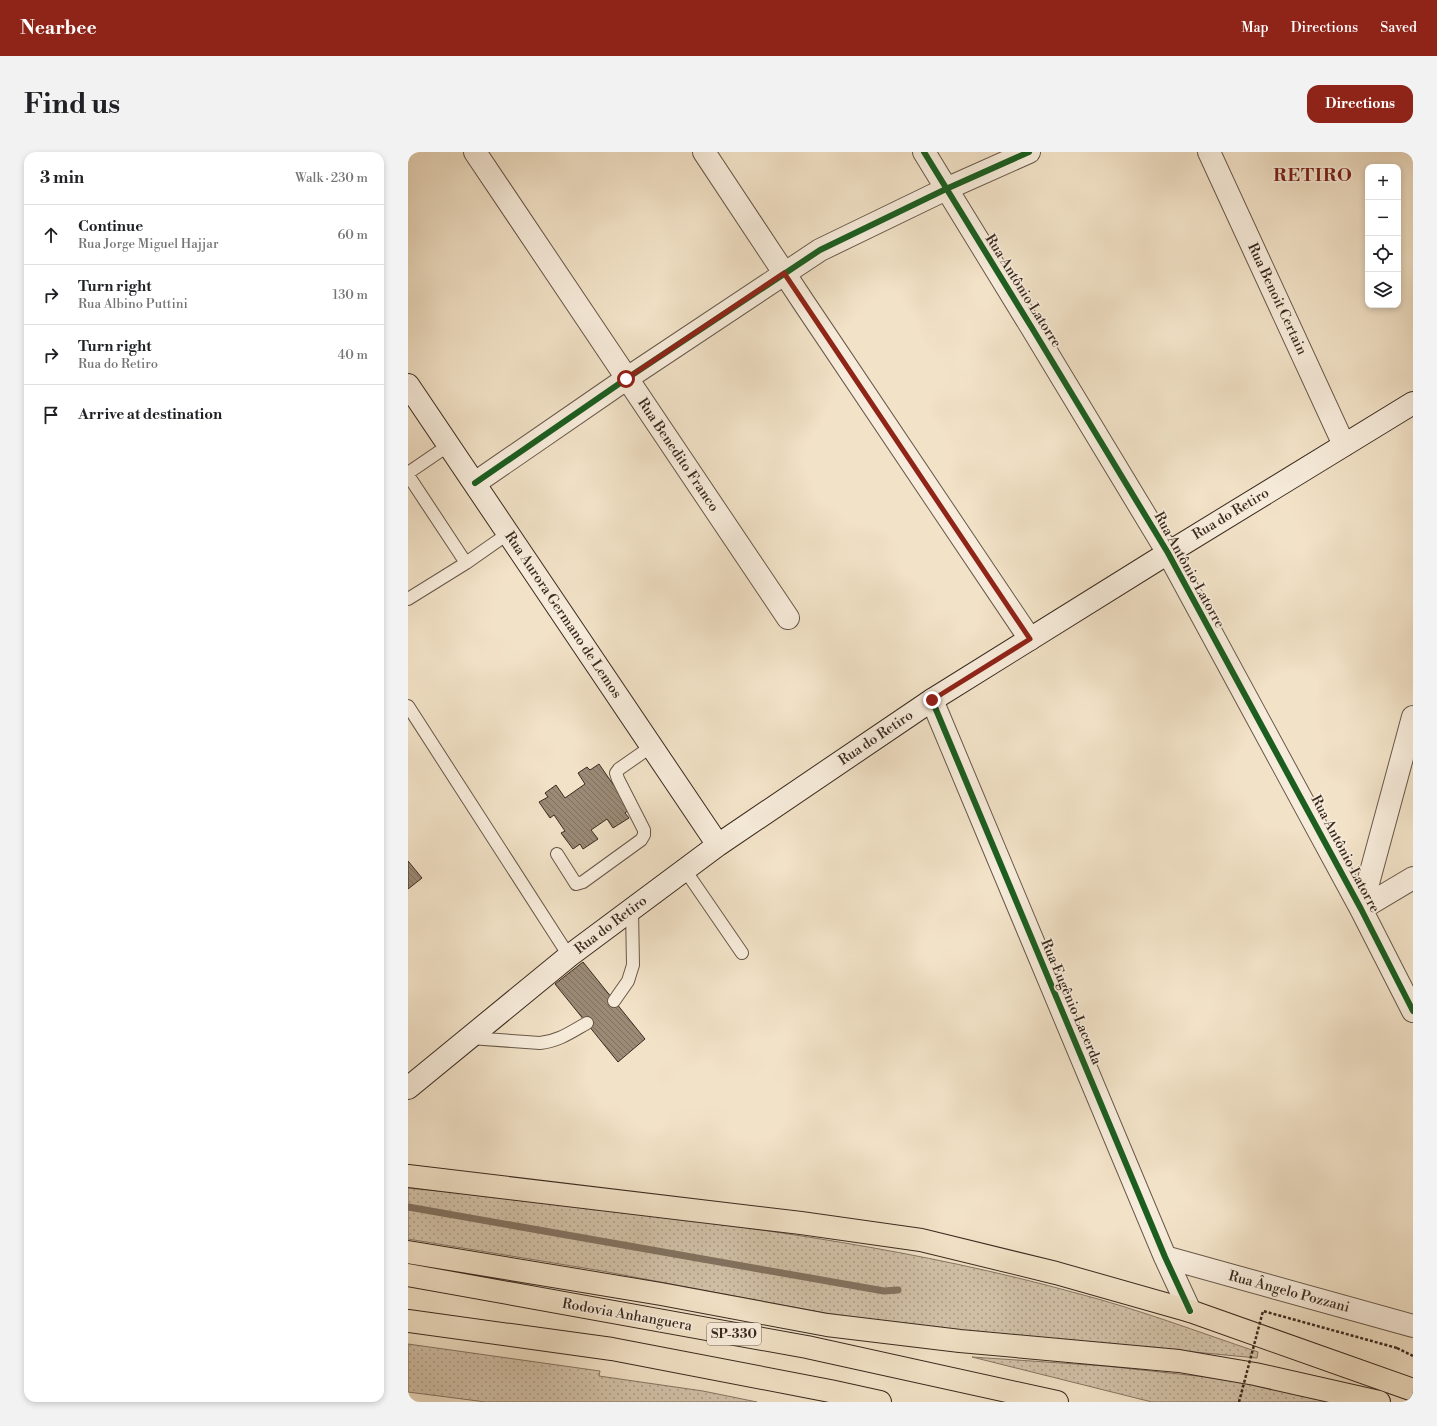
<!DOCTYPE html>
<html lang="en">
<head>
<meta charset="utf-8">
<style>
  body { margin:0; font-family:"Libre Bodoni",serif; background:#f2f2f2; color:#202124 }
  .controls { position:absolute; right:12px; top:12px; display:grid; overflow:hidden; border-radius:8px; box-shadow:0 2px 6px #0003 }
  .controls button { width:36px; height:36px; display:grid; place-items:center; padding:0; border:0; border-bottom:1px solid #e0e0e0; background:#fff; color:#202124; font:20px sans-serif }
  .stop { position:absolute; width:12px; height:12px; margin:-9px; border:3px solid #8f2418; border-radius:50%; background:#fff }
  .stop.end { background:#8f2418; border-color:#fff; box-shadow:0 1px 4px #0008 }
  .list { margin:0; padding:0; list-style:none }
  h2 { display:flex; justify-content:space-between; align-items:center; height:52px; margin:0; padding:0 16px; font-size:17px }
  h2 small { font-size:13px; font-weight:400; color:#757577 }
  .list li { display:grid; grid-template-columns:26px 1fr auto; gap:12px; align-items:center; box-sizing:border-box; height:60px; padding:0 16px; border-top:1px solid #e0e0e0 }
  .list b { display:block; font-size:15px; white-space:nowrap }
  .list p { margin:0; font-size:13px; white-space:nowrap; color:#757577 }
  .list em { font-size:13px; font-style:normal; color:#757577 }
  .icon { flex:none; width:22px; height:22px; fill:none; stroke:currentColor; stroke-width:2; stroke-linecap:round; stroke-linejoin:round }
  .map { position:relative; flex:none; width:1005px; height:1250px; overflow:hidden; border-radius:12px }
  header { display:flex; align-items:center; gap:24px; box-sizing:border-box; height:56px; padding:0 20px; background:#8f2418; color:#fff }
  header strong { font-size:19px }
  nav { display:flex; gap:22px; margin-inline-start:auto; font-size:14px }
  .intro { display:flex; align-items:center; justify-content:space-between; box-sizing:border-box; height:96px; padding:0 24px }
  h1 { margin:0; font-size:28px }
  .button { padding:10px 18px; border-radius:12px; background:#8f2418; color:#fff; font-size:14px; font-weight:700 }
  main { display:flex; gap:24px; padding:0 24px }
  aside { flex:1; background:#fff; border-radius:12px; box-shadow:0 2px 6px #0003 }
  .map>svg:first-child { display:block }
  .grass { fill:url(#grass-dots); stroke:#867664 }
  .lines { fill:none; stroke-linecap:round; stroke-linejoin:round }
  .stream { stroke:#837362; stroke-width:7 }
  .building { fill:url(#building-back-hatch); stroke:#3a2a1f }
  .service-casing { stroke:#685849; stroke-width:14 }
  .minor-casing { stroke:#685849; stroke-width:24 }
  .secondary-casing { stroke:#3a2a1f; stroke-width:24 }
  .trunk-casing { stroke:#3a2a1f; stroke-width:24 }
  .motorway-casing { stroke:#3a2a1f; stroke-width:24 }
  .path { stroke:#3a2a1f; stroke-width:2.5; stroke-dasharray:3 2; stroke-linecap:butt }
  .service { stroke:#f7ecdb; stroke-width:12 }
  .minor { stroke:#f7ecdb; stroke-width:22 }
  .secondary { stroke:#f7ecdb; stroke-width:22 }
  .trunk { stroke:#f2e2c7; stroke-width:22 }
  .motorway { stroke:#f2e2c7; stroke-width:22 }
  .path-bridge { stroke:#3a2a1f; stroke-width:2.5; stroke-dasharray:3 2; stroke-linecap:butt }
  .cycleway-casing { stroke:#f7ecdb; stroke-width:8 }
  .cycleway { stroke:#1b5e20; stroke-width:6 }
  .route { stroke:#8f2418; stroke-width:5 }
  .labels { text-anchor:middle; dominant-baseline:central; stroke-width:3.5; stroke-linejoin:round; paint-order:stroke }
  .shield { fill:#f7ecdb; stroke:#736457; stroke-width:1 }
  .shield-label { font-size:13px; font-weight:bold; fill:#3a2a1f }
  .street-label { font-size:14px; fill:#3a2a1f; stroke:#f7ecdb }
  .district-label { font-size:18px; font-weight:bold; letter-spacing:1px; fill:#7a1f14; stroke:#f7ecdb }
</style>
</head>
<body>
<header>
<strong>Nearbee</strong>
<nav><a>Map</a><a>Directions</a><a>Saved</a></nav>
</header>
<div class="intro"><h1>Find us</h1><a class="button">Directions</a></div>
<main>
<aside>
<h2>3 min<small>Walk · 230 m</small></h2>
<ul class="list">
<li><svg class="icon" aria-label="ahead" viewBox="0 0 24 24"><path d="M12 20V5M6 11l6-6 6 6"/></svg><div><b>Continue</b><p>Rua Jorge Miguel Hajjar</p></div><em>60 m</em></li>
<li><svg class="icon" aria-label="right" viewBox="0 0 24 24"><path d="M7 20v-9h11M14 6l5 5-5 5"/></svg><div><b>Turn right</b><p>Rua Albino Puttini</p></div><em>130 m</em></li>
<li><svg class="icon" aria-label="right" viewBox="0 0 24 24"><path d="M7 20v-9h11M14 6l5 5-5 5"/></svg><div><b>Turn right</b><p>Rua do Retiro</p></div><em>40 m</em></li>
<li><svg class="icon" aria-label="arrive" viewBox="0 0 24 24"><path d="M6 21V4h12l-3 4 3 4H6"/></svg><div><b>Arrive at destination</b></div></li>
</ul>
</aside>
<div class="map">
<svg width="1005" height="1250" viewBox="0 0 1005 1250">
  <defs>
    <pattern id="grass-dots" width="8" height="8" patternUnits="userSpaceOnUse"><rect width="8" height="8" fill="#d3c3aa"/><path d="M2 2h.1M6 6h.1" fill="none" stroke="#ac9f8a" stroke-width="1.8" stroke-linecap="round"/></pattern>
    <pattern id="building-back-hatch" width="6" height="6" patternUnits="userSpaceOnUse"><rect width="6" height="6" fill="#9a8a76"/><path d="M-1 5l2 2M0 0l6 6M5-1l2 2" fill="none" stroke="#7f7160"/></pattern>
  </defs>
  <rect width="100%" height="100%" fill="#f2e2c7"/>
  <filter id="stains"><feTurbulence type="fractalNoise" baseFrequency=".005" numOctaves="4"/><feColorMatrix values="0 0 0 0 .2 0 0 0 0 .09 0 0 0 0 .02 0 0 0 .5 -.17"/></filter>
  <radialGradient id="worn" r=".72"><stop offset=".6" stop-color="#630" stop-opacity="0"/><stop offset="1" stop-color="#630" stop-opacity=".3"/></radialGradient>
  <!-- grass -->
  <path class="grass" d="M0,1036c64,6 127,14 191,21 160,19 321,41 477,84 62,16 122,39 182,59l-1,6 -105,-10 -236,-19 -64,-11 -250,-47 -194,-32z
    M0,1192l192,27 -1,5 104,15 54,11h-271l-78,-10z
    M564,1205l133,9 129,14 97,22h-179z"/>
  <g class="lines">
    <!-- stream -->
    <path class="stream" d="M0,1055l476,84 14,-1"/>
  </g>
  <!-- building -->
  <path class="building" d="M191,612l31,45 -5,4 4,5 -16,10 -6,-9 -16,11 7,9 -15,10 -3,-5 -7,5 -12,-16 4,-2 -11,-16 -4,3 -11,-16 9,-5 -3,-4 11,-8 9,13 20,-14 -7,-11 9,-6 3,3z
    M0,709l14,17 -14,11z
    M175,810l62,77 -27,23 -63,-78z"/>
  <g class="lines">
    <!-- service casing -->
    <g class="service-casing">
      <path id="service" d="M0,321l41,-28
        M0,323l58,88
        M0,447l58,-36 43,-30
        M0,554l161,250
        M149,702l19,30 7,-2 58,-42 3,-5v-5l-26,-51 -2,-6 3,-4 33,-23
        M277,718l57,83
        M206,849l14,-20 5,-16 -1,-56
        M62,886l70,5c19,-2 31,-11 47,-20"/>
    </g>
    <!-- minor casing -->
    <g class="minor-casing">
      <path id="minor" d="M67,0l313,466
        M296,0l100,151 226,336
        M516,0l108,176 136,225 193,356 52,102
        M801,0l135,293
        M67,331l151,-104 194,-129 126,-61 83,-37
        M524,548l233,557 25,54
        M953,757l52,-192
        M953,757l52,-31
        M757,1105l248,69"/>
    </g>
    <!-- secondary casing -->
    <g class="secondary-casing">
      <path id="secondary" d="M0,233l310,460
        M0,936l161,-132 149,-111 214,-145 236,-147 245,-150"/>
    </g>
    <!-- trunk casing -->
    <g class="trunk-casing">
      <path id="trunk" d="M0,1024l393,47 120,17 135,33 134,38 223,79"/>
    </g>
    <!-- motorway casing -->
    <g class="motorway-casing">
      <path id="motorway" d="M0,1100l253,42 166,31 133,16 219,20 76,13 124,28
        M0,1123l399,72 250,55
        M0,1169l204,28 218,42 50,11"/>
    </g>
    <!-- path -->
    <path class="path" d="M989,1196l16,8"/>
    <!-- service -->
    <use href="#service" class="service"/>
    <!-- minor -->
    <use href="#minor" class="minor"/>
    <!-- secondary -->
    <use href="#secondary" class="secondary"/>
    <!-- trunk -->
    <use href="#trunk" class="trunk"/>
    <!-- motorway -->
    <use href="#motorway" class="motorway"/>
    <!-- path-bridge -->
    <path class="path-bridge" d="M831,1250l24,-91 134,37"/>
    <!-- cycleway casing -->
    <g class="cycleway-casing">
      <path id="cycleway" d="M516,0l108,176 136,225 193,356 52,102
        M67,331l151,-104 194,-129 126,-61 83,-37
        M524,548l233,557 25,54"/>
    </g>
    <!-- cycleway -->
    <use href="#cycleway" class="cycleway"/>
  </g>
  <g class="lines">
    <!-- route -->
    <path class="route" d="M218,227l158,-106 246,366 -98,61"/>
  </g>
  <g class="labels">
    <!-- shield labels -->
    <rect class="shield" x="299" y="1171" width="54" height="22" rx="3"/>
    <g class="shield-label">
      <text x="326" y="1182">SP-330</text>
    </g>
    <!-- street labels -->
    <g class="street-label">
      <text transform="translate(615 139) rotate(58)">Rua Antônio Latorre</text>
      <text transform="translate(869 147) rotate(65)">Rua Benoit Certain</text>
      <text transform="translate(270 303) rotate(56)">Rua Benedito Franco</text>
      <text transform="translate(823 362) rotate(-31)">Rua do Retiro</text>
      <text transform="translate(781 418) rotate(61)">Rua Antônio Latorre</text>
      <text transform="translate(155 463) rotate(56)">Rua Aurora Germano de Lemos</text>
      <text transform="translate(468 586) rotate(-34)">Rua do Retiro</text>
      <text transform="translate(937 702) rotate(62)">Rua Antônio Latorre</text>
      <text transform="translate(203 773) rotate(-37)">Rua do Retiro</text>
      <text transform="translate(663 850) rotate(67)">Rua Eugênio Lacerda</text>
      <text transform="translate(881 1140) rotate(15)">Rua Ângelo Pozzani</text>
      <text transform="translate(219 1163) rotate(10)">Rodovia Anhanguera</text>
    </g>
    <!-- district labels -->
    <g class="district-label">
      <text x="905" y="23">RETIRO</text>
    </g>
  </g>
  <rect width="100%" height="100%" filter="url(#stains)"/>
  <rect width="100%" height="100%" fill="url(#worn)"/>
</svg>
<div class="controls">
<button>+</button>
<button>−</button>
<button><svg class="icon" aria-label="locate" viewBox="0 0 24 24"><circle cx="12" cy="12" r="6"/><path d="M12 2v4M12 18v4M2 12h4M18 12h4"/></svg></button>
<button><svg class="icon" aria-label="layers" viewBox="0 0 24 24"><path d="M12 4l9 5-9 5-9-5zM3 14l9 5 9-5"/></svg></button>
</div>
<div class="stop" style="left:218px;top:227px"></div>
<div class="stop end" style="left:524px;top:548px"></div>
</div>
</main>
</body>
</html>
